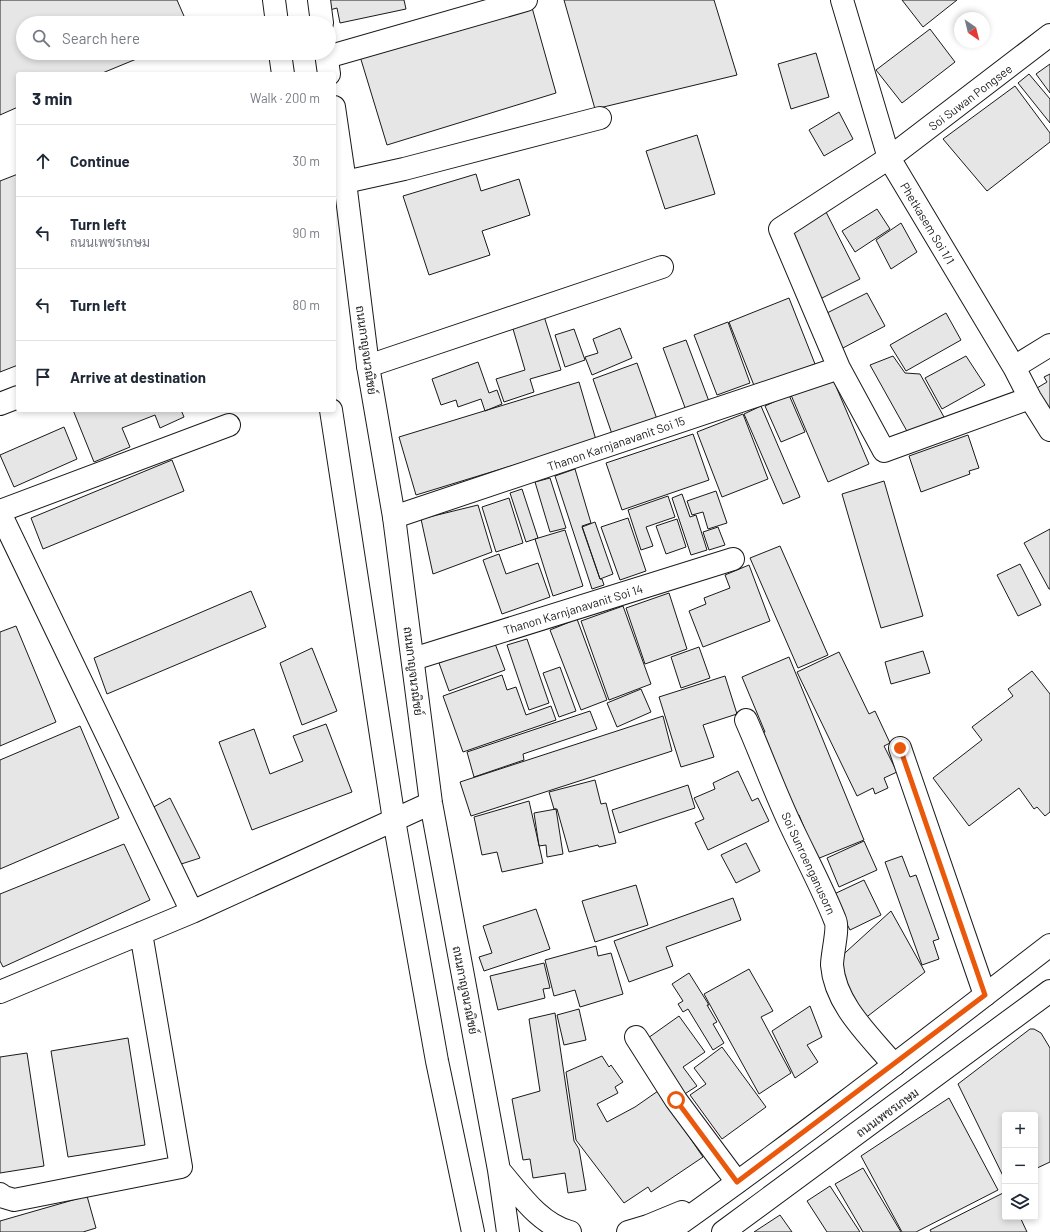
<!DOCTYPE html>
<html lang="en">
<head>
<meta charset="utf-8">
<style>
  body { margin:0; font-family:Barlow,Sarabun,sans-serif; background:#f2f2f3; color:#1f2937 }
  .controls { position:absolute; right:12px; bottom:12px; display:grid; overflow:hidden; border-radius:4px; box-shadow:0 2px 6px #0003 }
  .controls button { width:36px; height:36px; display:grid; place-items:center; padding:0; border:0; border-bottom:1px solid #e0e1e3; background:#fff; color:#1f2937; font:20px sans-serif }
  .compass { position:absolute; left:954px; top:12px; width:36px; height:36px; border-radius:50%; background:#fff; box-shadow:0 2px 6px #0003; rotate:145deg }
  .stop { position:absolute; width:12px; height:12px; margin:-9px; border:3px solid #ea580c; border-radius:50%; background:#fff }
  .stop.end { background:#ea580c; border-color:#fff; box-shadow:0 1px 4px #0008 }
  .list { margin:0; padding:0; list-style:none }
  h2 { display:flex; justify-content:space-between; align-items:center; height:52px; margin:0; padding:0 16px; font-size:17px }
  h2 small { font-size:13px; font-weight:400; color:#747a83 }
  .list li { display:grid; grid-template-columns:26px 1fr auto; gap:12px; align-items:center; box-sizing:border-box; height:72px; padding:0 16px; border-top:1px solid #e0e1e3 }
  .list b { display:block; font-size:15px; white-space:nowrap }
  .list p { margin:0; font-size:13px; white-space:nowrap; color:#747a83 }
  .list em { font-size:13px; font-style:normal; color:#747a83 }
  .icon { flex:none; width:22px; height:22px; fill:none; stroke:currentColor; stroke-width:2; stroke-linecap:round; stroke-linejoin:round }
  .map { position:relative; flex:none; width:1050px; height:1232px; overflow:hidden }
  .search { position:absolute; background:#fff; box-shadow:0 2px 6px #0003; left:16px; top:16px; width:320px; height:44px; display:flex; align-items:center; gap:10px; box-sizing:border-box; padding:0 14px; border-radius:22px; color:#747a83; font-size:15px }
  .panel { position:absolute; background:#fff; box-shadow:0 2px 6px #0003; left:16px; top:72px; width:320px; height:340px; border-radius:4px }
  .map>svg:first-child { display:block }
  .building { fill:#e6e6e6; stroke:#1a1a1a }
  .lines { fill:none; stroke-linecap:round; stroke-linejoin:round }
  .minor-casing { stroke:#1a1a1a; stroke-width:24 }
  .major-casing { stroke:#1a1a1a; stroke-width:24 }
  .minor { stroke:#fff; stroke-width:22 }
  .major { stroke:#fff; stroke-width:22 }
  .route { stroke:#ea580c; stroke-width:5 }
  .labels { text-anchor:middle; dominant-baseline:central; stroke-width:3; stroke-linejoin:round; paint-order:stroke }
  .street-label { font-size:12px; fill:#1a1a1a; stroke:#fff }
</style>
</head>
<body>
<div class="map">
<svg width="1050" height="1232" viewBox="0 0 1050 1232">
  <rect width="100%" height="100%" fill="#fff"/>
  <!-- building -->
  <path class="building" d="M0,0h177l10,23h-164v30h128l-51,21h-82v33l-18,8z
    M324,0h80l2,9 -66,14 -3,-15 -11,3z
    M564,0h150l23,75 -142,34z
    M902,0h55l-34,27z
    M531,4l25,89 -169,52 -28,-92z
    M930,29l25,33 -53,41 -26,-33z
    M816,53l13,44 -38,12 -13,-45z
    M1050,64v29l-14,-19z
    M1029,74l21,25v24l-32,-40z
    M1015,86l35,47v9l-63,49 -44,-52z
    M839,112l14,27 -29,17 -15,-26z
    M697,135l18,59 -50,15 -19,-58z
    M18,174v191l-18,7v-191z
    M476,174l5,17 38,-12 11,36 -48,16 8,24 -61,20 -26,-79z
    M824,208l36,71 -42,21 -36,-70z
    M877,209l13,20 -35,23 -13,-21z
    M901,223l16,29 -26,17 -15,-29z
    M867,293l18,33 -44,23 -18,-34z
    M789,298l26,66 -60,24 -26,-66z
    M543,313l18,57 -31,9 4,13 -30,10 -8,-23 29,-9 -14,-48z
    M946,313l15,27 -55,31 -16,-26z
    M728,322l22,61 -33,12 -23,-60z
    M620,328l12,30 -40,17 -7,-18 13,-4 -5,-14z
    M574,329l11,31 -20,7 -10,-32z
    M686,340l24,64 -23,9 -24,-65z
    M893,356l12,17 15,1 24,43 -36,16 -38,-68z
    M966,356l19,29 -43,24 -17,-31z
    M478,362l11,31 8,-3 5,14 -17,7 -4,-12 -23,8 -2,-7 -15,5 -9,-26z
    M637,363l21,59 -45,15 -20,-58z
    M1050,374v47l-18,-30 15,-9 -3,-5z
    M832,377l37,87 -41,18 -37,-87z
    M579,382l17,58 -180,55 -17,-58z
    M789,395l16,37 -24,10 -16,-36z
    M761,406l39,91 -17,7 -39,-90z
    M73,410h108l3,7 -24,11 -5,-13 -33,13 8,19 -36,15z
    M743,414l25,65 -46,18 -25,-65z
    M64,427l13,32 -63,28 -14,-32z
    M693,434l16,46 -87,30 -16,-47z
    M968,435l11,33 -10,3 1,3 -49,18 -12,-36z
    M172,460l12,31 -141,58 -12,-31z
    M575,469l16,54 -9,3 18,53h2l2,6 -12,4 -37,-113z
    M550,478l16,50 -16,4 -15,-50z
    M884,481l39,135 -42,12 -39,-134z
    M522,489l16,49 -12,4 -16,-49z
    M716,491l11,32 -19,6 -5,-17 -11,3 -5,-14z
    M682,494l8,23 6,-2 11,35 -16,5 -19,-57z
    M668,496l7,21 -29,10 7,19 -12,4 -13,-40z
    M509,498l14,45 -27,9 -14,-45z
    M478,505l14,47 -59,22 -12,-55z
    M628,518l18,53 -26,9 -19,-53z
    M677,519l9,28 -20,7 -10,-28z
    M595,522l18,52 -13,5 -18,-52z
    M718,527l7,18 -16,5 -6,-18z
    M1050,529v60h-1l-25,-46z
    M565,530l18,56 -30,10 -18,-57z
    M780,546l48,109 -30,13 -48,-110z
    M499,554l7,20 32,-11 12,34 -48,17 -19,-54z
    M1020,564l21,41 -23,11 -21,-41z
    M749,565l21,56 -67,26 -14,-36 17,-7 -2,-6 26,-10 -5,-13z
    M251,591l15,36 -159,67 -13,-36z
    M669,593l18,56 -42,15 -19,-56z
    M623,606l28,78 -42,16 -28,-79z
    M577,619l30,81 -26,10 -31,-80z
    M16,626l40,96 -56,24v-114z
    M527,639l22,64 -20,7 -22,-65z
    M494,641l11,29 -56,21 -10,-28z
    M699,647l11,31 -29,10 -10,-31z
    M312,648l25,63 -35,14 -22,-62z
    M923,651l7,22 -39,11 -6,-22z
    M839,652l30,62 6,-3 15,32 -6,3 13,26 -13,6 4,10 -13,6 -2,-6 -16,8 -60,-124z
    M789,657l75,183 -47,19 -18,-44 -8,3 -34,-83 8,-3 -23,-55z
    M560,667l16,44 -17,6 -16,-44z
    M1032,671l18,23v118l-5,4 -8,-9 -3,2 -15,-21 -50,38 -36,-48 49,-38 -10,-13 41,-31 -5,-7z
    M502,675l5,15 9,-3 10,28 25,-9 5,14 -93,32 -20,-56z
    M725,676l12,38 -34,11 11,32 -33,10 -22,-70z
    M641,689l10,23 -34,15 -10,-24z
    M590,711l7,18 -74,25 1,6 -50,17 -7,-25z
    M663,716l9,35 -201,65 -11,-34z
    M326,724l26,68 -100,38 -33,-88 35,-13 16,45 33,-13 -10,-25z
    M80,726l39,92 -119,51v-109z
    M738,771l14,30 6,-3 11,23 -61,29 -13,-27 9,-4 -10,-21 21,-9 -2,-6z
    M595,780l6,24 5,-1 10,40 -17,4 -1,-2 -29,7 -12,-43h-3l-5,-17z
    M688,785l7,23 -76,25 -7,-23z
    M170,798l30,60 -25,8 -25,-57z
    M529,801l14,62 -41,9 -5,-20 -15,3 -8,-38z
    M556,809l7,45 -16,3 -1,-12 -7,1 -5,-33z
    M864,841l13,29 -38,17 -12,-29z
    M746,843l14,28 -24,12 -15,-28z
    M124,844l26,56 -147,67 -3,-6v-67z
    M902,856l8,21 6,-2 23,64 -6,2 6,18 -17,6 -37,-103z
    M864,880l17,35 -31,15 -18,-35z
    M636,885l12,40 -53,17 -13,-41z
    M733,898l8,22 -75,27 7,19 -44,16 -15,-41z
    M536,909l14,40 -66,22 -5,-14 13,-4 -9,-27z
    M891,911l34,61 -61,47 -29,-57z
    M596,946l2,10 13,-3 12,41 -43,13 -5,-17 -21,6 -9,-36z
    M544,963l6,25 -7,1 2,9 -47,12 -8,-34z
    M749,969l24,42 -12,6 30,56 -32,21 -55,-100z
    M689,973l20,32h-2l10,17 -4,2 11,19 -11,7 -25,-41 -5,3 -5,-8 5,-3 -11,-17z
    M810,1006l12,31 -15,8 11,17 -23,16 -23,-47z
    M579,1009l7,31 -22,5 -7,-30z
    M555,1013l19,128 5,8 7,41 -18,3 -3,-20 -32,5 -3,-19 -7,1 -11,-61 28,-8 -11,-72z
    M679,1016l26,36 -22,15 14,19 -17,11 -32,-59z
    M1030,1029h4l7,4 9,15v114l-15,7v-54h-30v65l-47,-96z
    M128,1038l17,107 -77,12 -17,-106z
    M722,1047l44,60 -44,32 -32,-44 16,-11 -12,-16z
    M27,1053l17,113 -44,7v-116z
    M602,1056l7,11 2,-2 12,17 -8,5 3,6 -21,11 10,18 28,-15 23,-16 45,66 -52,35 -3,-5 -24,16 -48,-63 -10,-68z
    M949,1098l49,92 -82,42h-14l-41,-76z
    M863,1168l38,64h-38l-28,-48z
    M830,1186l30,46h-33l-20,-31z
    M1005,1192v25h15l7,15h-96l-1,-2z
    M87,1196l9,32 -13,4h-83v-11z
    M780,1215l12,17h-38z"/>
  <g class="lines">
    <!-- minor casing -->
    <g class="minor-casing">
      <path id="minor" d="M842,0l47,158 125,209 16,31 20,32
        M327,57l199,-57
        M345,182l59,-13 196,-51
        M368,366l294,-99
        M1014,367l36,-22
        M1030,398l-146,53 -45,-83 -59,-139 109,-71 161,-123
        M0,404l18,-7
        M0,511l229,-86
        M0,513l192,399
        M394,517l445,-149
        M413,659l320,-100
        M746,720c15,34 28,70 44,104 15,32 32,63 45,96 4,8 -3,34 -3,45 3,40 38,71 62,100
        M900,748l85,247
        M0,992l192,-80 202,-92
        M636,1037l40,63 61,82
        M0,1194l4,3 10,3 167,-33 -40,-234"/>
    </g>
    <!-- major casing -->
    <g class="major-casing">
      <path id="major" d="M274,0l3,23
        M319,0l3,23
        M280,53l3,21
        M326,53l3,21
        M334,107l11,75 23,184 26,151 37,286 68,367 9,62
        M331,410l63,410 43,241 36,171
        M394,820l37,-17
        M499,1170c20,23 40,54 71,62
        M628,1232l20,-6 34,-14
        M668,1232c130,-92 256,-190 382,-287
        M723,1232l327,-241"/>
    </g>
    <!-- minor -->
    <use href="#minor" class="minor"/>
    <!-- major -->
    <use href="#major" class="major"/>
  </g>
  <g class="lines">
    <!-- route -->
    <path class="route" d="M676,1100l61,82 248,-187 -85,-247"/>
  </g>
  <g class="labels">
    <!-- street labels -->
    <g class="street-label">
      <text transform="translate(970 97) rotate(-37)">Soi Suwan Pongsee</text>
      <text transform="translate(928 223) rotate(59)">Phetkasem Soi 1/1</text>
      <text transform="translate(367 350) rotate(82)">ถนนกาญจนวณิชย์</text>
      <text transform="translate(616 443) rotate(-19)">Thanon Karnjanavanit Soi 15</text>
      <text transform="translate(573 609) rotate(-17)">Thanon Karnjanavanit Soi 14</text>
      <text transform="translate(414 671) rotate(83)">ถนนกาญจนวณิชย์</text>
      <text transform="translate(809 863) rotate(65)">Soi Sunroenganusorn</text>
      <text transform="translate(466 990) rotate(79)">ถนนกาญจนวณิชย์</text>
      <text transform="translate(887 1112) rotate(-36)">ถนนเพชรเกษม</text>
    </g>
  </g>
</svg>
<div class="controls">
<button>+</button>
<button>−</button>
<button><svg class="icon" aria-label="layers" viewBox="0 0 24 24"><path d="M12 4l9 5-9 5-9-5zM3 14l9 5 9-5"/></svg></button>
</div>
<svg class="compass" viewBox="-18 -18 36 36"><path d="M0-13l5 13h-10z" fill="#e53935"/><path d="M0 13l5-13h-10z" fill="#747a83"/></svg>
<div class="stop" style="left:676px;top:1100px"></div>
<div class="stop end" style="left:900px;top:748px"></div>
<div class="search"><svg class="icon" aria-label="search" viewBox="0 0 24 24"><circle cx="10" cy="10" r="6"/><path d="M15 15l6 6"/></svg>Search here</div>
<section class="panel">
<h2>3 min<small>Walk · 200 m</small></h2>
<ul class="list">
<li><svg class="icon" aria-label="ahead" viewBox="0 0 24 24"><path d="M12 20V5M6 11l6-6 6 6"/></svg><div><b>Continue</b></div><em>30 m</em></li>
<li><svg class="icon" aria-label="left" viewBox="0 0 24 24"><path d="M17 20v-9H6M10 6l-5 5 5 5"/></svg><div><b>Turn left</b><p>ถนนเพชรเกษม</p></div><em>90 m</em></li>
<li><svg class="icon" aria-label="left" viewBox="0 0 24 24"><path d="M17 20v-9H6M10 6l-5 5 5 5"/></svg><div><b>Turn left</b></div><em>80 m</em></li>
<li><svg class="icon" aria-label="arrive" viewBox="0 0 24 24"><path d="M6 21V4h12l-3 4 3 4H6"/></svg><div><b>Arrive at destination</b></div></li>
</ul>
</section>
</div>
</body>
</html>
